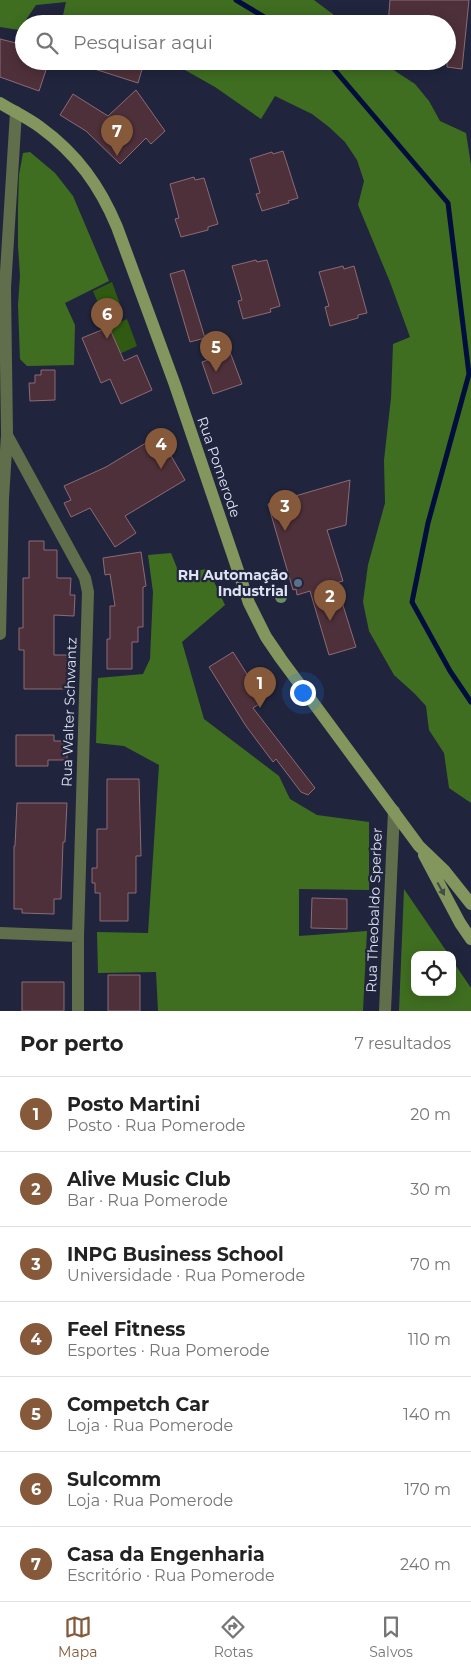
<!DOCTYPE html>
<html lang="pt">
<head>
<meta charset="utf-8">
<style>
  body { margin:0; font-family:Montserrat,sans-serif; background:#f6f6f6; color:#222 }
  .controls { position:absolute; right:15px; bottom:15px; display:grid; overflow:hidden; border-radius:10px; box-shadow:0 2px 12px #0003 }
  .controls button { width:45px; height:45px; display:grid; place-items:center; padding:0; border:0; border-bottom:1px solid #e0e0e0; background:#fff; color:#222; font:25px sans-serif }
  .you { position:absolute; left:302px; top:692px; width:18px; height:18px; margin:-12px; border:4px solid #fff; border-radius:50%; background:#1a73e8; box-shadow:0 0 0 8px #1a73e833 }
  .badge { display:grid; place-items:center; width:32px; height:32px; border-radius:50%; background:#855939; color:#fff; font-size:16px; font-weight:700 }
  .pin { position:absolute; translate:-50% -41px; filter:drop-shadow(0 1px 2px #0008) }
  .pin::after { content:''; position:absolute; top:26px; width:18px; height:15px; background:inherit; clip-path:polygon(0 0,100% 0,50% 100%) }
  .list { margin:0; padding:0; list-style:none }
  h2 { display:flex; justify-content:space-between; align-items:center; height:65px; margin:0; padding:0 20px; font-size:21px }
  h2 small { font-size:16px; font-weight:400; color:#767676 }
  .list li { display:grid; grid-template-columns:32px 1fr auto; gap:15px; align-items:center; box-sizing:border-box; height:75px; padding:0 20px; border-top:1px solid #e0e0e0 }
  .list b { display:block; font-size:19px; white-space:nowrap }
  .list p { margin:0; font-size:16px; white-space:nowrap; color:#767676 }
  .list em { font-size:16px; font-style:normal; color:#767676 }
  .icon { flex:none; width:28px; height:28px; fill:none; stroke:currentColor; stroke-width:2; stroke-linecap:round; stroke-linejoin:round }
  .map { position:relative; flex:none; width:471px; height:1011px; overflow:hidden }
  .search { position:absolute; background:#fff; box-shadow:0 2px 12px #0003; left:15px; right:15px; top:15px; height:55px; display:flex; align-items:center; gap:12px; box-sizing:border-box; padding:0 18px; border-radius:28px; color:#767676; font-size:19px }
  .sheet { height:590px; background:#fff }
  nav { display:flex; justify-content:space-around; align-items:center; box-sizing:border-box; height:70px; border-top:1px solid #e0e0e0; background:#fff; font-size:14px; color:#767676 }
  nav a { display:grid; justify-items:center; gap:2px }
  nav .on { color:#855939 }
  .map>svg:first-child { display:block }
  .green { fill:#305a11 }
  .forest { fill:#3f6e20 }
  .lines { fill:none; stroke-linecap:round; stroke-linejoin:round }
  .stream { stroke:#000d3d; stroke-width:5 }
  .building { fill:#4e303a; stroke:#8c6b75 }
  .minor { stroke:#616e4b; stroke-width:12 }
  .secondary { stroke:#82965e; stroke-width:12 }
  .tree { fill:#699062 }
  .oneway { fill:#424d49 }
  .service-dot { fill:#5c6f8a; stroke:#20253d; stroke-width:2 }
  .labels { text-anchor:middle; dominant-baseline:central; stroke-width:4.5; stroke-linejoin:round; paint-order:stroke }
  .street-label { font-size:14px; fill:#dee3f3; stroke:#20253d }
  .poi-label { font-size:14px; font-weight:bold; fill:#dee3f3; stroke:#20253d; text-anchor:end }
</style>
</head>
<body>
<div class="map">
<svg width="471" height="1011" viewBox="0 0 471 1011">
  <rect width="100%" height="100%" fill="#20253d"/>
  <!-- green -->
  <path class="green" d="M112,282l9,25 -18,8 -10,-24z
    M127,319l10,27 -20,9 -1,-12 -7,-16z"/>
  <!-- forest -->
  <path class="forest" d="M0,0h314l32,24h-191v-2l-17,-6 -49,4 -3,4h-25l5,-22 -30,3 -17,25 -19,-3z
    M169,61h216l4,6 26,17 14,17 11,20 26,12 5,32v638l-22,-15 -5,-35 -15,-23 -3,-24 -11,-12 -21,-19 -25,-44 -6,-29 5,-37 17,-62 -1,-43 7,-62 2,-54 17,-7 -20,-55 -32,-77 6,-24 -7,-21 -12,-18 -16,-15 -17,-13 -37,-18 -14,23 -46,-32z
    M30,152l25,21 18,23 36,85 -44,22 10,22 -1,40 -47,1 -7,-7 -2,-54 2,-29 -2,-30v-38l1,-33 4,-22z
    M171,553l8,20 29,-4 17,36 -43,37 22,77 75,57 11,23 27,16 52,7v68l-70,-1v47l68,-5 -4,80h-205l-2,-39 -58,1 -1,-41 51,1 11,-168 -35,-19 -28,-3 2,-65 45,-4 7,-15 3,-67 -5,-37z
    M404,889l45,66h-34v37h37v-32l19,28v23h-72z"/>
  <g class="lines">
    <!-- stream -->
    <path class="stream" d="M236,0l40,24
      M327,61l121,142 21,171 -41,149 -16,79 38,69 21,31"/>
  </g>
  <!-- building -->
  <path class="building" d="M390,0h79l-7,69 -15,-2v-43h-59z
    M0,39l24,6v16h14l10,3 -9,27 -39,-14z
    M80,61h48l15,5 -5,17 -59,-19z
    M136,90l29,41 -14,13 -5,-6 -26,26 -34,-33 -26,-16 13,-21 35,22z
    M283,151l15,47 -10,3 1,2 -27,8 -6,-17 4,-1 -10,-34 22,-7 1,2z
    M194,177l1,3 9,-2 14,46 -10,3v3l-27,7 -6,-18 4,-1 -9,-34z
    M256,260l1,2 10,-2 13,46 -10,3 1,3 -28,7 -5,-18 4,-1 -10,-34z
    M343,266l1,3 10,-3 13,47 -9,2v3l-28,8 -5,-19 4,-1 -10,-34z
    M184,270l21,68 -15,4 -20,-68z
    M109,327l15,34 13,-6 15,35 -31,14 -11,-25 -9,4 -19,-45z
    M230,352l12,32 -29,10 -11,-32z
    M41,370h14v30l-25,1 -1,-18h6v-8h6z
    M159,435l26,45 -60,36 11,17 -21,14 -25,-39 -19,9 -7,-14 7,-3 -7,-14 42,-19z
    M350,480l-4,45 -19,5 16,51 -7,2 20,64 -27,8 -19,-64 -13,4 -1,-6 -3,1 -25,-86z
    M29,541h15v9h13v28h14l-1,17h5l-1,21 -20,-1v40h19v15h-3v19h-46v-39h-5v-22h4v-50h6z
    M141,552l5,34 -3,1v40h-5v15h-6v27h-25v-30h3v-33h5l-5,-32 -5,1 -2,-17z
    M233,652l31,49 -11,7 62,80 -7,7 -7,-3 -25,-33 -3,3 -27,-36 -37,-59z
    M16,735h38v6h13v19h-19v6h-32z
    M107,779h32l2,77h-5v37h-8v28h-28v-28h-5v-10h-3v-15h5v-39h10z
    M17,803h50l-2,39h-2l-2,57h-7v15l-32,-1v-4h-8v-63h1z
    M312,898l35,1v30l-36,-1z
    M108,975h32v36h-32z
    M22,982h42v29h-42z"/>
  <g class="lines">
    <!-- minor -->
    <path class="minor" d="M7,435l78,143 3,14 -10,344v75
      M0,634l3,-136 4,-63 -2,-147 11,-176
      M0,933l78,3
      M385,1011l9,-200"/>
    <!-- secondary -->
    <path class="secondary" d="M0,103c13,8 28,15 40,24 37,27 60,59 77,100l58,158 74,218 17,34 15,22 138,187 25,24 27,34
      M424,855l36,68 11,16"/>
  </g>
  <!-- trees -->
  <circle class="tree" cx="281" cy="597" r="6"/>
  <!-- one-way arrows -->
  <defs><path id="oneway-solid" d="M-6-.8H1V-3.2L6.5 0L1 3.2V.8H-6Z" transform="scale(1.25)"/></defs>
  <use class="oneway" href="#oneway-solid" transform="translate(441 889) rotate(61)"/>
  <!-- markers -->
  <circle class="service-dot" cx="298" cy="583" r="5"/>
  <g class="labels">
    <!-- street labels -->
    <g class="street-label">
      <text transform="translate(219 467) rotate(71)">Rua Pomerode</text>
      <text transform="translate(69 712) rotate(-88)">Rua Walter Schwantz</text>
      <text transform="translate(374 910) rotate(-88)">Rua Theobaldo Sperber</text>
    </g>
    <!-- poi labels -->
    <g class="poi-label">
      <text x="288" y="575">RH Automação<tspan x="288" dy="16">Industrial</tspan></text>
    </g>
  </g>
</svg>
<div class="controls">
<button><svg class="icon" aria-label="locate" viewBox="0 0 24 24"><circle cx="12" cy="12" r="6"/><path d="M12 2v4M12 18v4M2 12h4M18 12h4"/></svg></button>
</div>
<div class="you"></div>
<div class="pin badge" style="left:260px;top:708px">1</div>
<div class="pin badge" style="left:330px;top:621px">2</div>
<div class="pin badge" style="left:285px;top:531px">3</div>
<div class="pin badge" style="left:161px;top:469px">4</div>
<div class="pin badge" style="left:216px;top:372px">5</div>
<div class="pin badge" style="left:107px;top:339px">6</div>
<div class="pin badge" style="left:117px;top:156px">7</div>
<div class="search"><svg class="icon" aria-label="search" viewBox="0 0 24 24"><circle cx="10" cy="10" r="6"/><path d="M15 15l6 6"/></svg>Pesquisar aqui</div>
</div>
<section class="sheet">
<h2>Por perto<small>7 resultados</small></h2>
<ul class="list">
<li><span class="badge">1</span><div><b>Posto Martini</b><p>Posto · Rua Pomerode</p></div><em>20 m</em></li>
<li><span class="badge">2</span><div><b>Alive Music Club</b><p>Bar · Rua Pomerode</p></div><em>30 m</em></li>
<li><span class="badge">3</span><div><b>INPG Business School</b><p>Universidade · Rua Pomerode</p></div><em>70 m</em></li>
<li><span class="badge">4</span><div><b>Feel Fitness</b><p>Esportes · Rua Pomerode</p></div><em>110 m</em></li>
<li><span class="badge">5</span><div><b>Competch Car</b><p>Loja · Rua Pomerode</p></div><em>140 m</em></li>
<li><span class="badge">6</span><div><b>Sulcomm</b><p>Loja · Rua Pomerode</p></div><em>170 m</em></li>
<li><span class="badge">7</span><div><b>Casa da Engenharia</b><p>Escritório · Rua Pomerode</p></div><em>240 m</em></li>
</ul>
</section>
<nav>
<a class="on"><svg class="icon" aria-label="map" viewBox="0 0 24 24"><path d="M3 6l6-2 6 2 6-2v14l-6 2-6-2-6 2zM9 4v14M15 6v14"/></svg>Mapa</a>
<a><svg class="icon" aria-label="directions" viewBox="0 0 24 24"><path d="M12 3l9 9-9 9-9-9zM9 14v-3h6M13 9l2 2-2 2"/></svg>Rotas</a>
<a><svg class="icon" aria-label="saved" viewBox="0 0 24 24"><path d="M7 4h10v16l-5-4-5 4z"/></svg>Salvos</a>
</nav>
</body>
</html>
